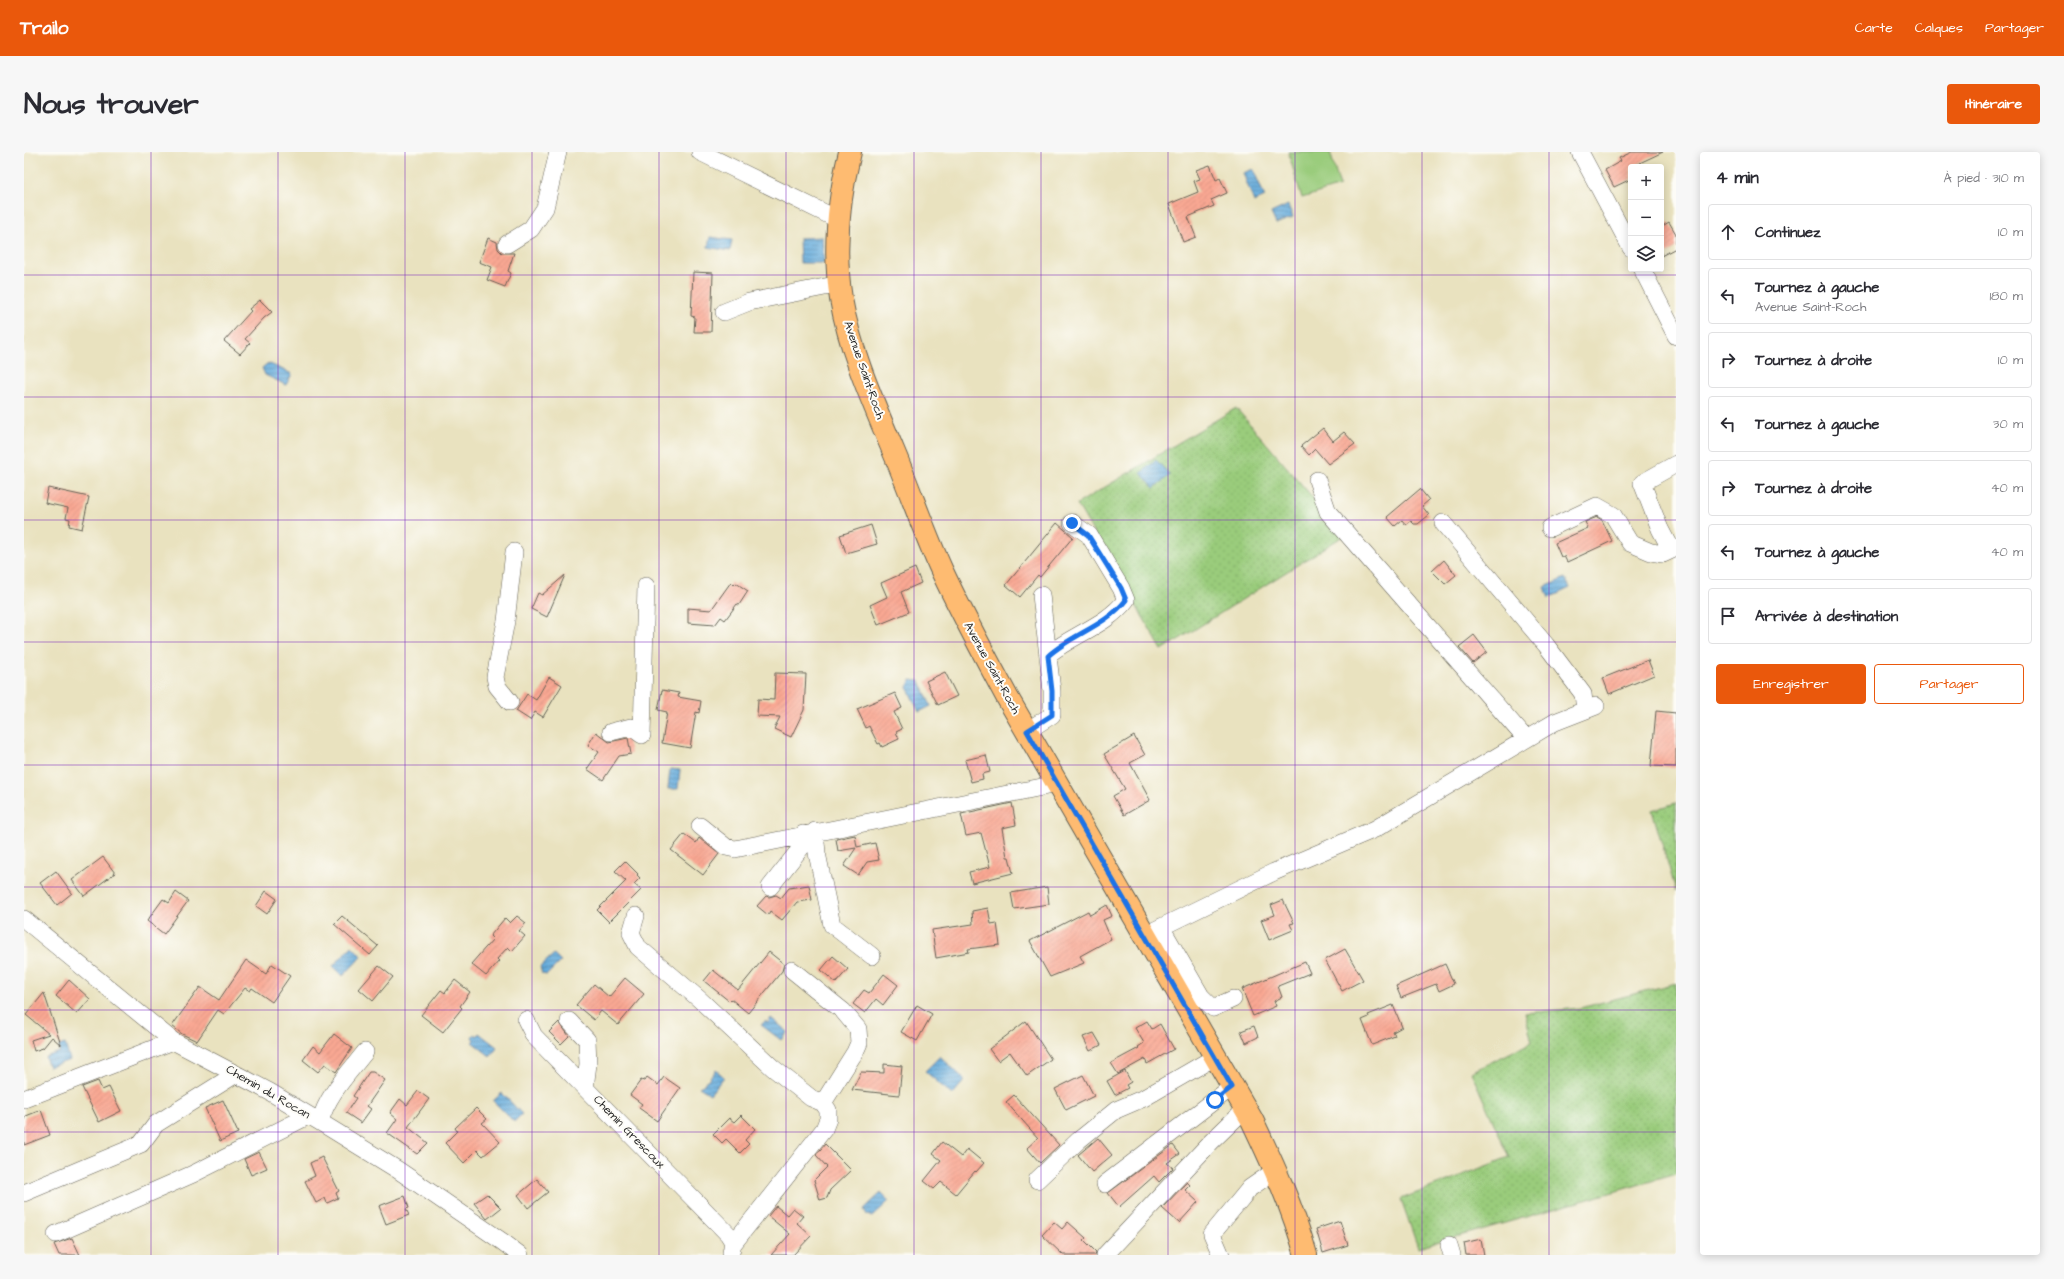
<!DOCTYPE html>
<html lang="fr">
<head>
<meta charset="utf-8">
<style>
  body { margin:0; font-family:"Architects Daughter",sans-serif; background:#f7f7f7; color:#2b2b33 }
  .controls { position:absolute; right:12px; top:12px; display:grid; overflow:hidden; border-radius:4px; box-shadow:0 2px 10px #0003 }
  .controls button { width:36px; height:36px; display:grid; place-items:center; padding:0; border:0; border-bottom:1px solid #e1e1e2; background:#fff; color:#2b2b33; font:20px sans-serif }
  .stop { position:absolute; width:12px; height:12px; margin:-9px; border:3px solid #1a73e8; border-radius:50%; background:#fff }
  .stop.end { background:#1a73e8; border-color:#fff; box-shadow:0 1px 4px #0008 }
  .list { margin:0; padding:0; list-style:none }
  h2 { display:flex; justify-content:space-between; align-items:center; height:52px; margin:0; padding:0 16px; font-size:17px }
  h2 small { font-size:13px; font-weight:400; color:#7c7c81 }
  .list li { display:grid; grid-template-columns:26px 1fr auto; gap:12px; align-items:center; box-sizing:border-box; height:56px; margin:0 8px 8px; padding:0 8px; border:1px solid #e1e1e2; border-radius:4px }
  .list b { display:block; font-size:15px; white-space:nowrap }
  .list p { margin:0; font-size:13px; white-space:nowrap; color:#7c7c81 }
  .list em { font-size:13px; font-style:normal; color:#7c7c81 }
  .actions { display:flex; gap:8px; padding:12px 16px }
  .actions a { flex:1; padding:9px 0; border:1px solid #ea580c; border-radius:4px; text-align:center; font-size:14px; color:#ea580c }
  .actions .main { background:#ea580c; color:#fff }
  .icon { flex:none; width:22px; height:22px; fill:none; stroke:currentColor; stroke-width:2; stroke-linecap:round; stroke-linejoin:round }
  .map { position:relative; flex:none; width:1652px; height:1103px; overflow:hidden; border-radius:4px }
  header { display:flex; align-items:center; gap:24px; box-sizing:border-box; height:56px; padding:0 20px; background:#ea580c; color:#fff }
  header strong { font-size:19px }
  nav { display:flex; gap:22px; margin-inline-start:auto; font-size:14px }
  .intro { display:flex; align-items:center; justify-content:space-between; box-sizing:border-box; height:96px; padding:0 24px }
  h1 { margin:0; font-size:28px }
  .button { padding:10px 18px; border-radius:4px; background:#ea580c; color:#fff; font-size:14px; font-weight:700 }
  main { display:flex; gap:24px; padding:0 24px }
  aside { flex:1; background:#fff; border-radius:4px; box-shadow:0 2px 10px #0003 }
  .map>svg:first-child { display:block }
  .grass { fill:url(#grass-dots); stroke:#5b744c }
  .pitch { fill:#9acc7b; stroke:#5b744c }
  .water { fill:url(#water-rules); stroke:#40647c }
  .building { fill:url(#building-hatch) }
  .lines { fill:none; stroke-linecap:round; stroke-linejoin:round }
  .minor-casing { stroke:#646155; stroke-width:18 }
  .major-casing { stroke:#646155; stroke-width:24 }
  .minor { stroke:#fff; stroke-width:17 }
  .major { stroke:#febb71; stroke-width:22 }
  .route { stroke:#1a73e8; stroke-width:5 }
  .grid { fill:none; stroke:#7b2cbf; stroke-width:1; stroke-opacity:0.55 }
  .labels { text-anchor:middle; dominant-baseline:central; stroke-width:4; stroke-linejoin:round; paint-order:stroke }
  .street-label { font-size:12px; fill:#1c1c1c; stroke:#fdfcf7 }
</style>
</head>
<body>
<header>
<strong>Trailo</strong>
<nav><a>Carte</a><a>Calques</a><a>Partager</a></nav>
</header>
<div class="intro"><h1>Nous trouver</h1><a class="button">Itinéraire</a></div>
<main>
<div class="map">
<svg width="1652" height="1103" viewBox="0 0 1652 1103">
  <defs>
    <pattern id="grass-dots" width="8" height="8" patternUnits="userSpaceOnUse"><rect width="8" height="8" fill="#9acc7b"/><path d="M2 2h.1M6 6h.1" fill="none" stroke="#84af6a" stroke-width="1.8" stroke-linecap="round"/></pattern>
    <pattern id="water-rules" width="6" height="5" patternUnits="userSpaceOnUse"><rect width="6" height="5" fill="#65abdb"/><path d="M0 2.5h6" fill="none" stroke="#528ab1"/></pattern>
    <pattern id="building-hatch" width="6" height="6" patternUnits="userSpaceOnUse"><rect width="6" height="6" fill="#f9a793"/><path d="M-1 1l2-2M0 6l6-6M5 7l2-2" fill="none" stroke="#d58f7e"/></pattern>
  </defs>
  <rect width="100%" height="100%" fill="#fdfcf7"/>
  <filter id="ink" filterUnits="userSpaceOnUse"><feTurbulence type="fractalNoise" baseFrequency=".025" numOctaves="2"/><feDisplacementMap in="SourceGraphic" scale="8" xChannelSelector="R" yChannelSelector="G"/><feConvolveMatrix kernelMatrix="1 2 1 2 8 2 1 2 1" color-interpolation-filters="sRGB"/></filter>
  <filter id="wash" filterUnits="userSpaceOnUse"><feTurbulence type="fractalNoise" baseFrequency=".012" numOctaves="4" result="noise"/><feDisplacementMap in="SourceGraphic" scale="16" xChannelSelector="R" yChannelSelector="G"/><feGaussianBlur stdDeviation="0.9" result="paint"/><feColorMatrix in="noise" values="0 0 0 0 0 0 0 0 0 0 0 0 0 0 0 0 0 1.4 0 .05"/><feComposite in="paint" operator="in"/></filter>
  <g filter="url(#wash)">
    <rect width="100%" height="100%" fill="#e9e2bf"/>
    <!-- grass -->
    <path class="grass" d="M1212,256l109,127 -183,115 -85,-146z
      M1652,651v88l-24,-81z
      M1652,831v191l-258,74 -17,-49 108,-42 -38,-85 61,-30 -7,-29 55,-5z"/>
    <!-- pitch -->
    <path class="pitch" d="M1264,0h42l10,34 -38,12z"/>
    <!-- water -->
    <path class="water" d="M1229,17l12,28 -11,5 -11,-29z
      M1264,53l5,12 -17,7 -5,-11z
      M686,85l22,3 -2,11 -22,-4z
      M798,85l2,26h-24l-1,-25z
      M244,211l24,11 -6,11 -21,-10 -3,-7z
      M1132,308l14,15 -16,13 -13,-15z
      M1541,426l5,10 -21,10 -4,-11z
      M887,528l9,1 11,25 -12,6 -12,-25z
      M646,617l10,1 -2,19h-10z
      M328,794l10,10 -19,20 -10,-10z
      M530,802l7,7 -14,14 -5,-1 -2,-7z
      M747,866l17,14 -7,8 -20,-15 4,-4 3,2z
      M455,881l18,14 -7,9 -18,-14 2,-2 -2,-3 2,-3 3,2z
      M41,892l5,16 -21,7 -4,-10 15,-5 -1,-6z
      M916,904l25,24 -13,15 -27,-24z
      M692,918l8,7 -14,17 -11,-7 4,-2z
      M478,941l20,21 -8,8 -21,-21z
      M857,1041l8,8 -17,16 -5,-2 -3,-6z"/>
    <g id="blocks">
      <!-- building -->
      <path class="building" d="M1608,0h31l-32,15v12l-17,8 -9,-17 16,-9 -2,-3z
        M1186,13l6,15 4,-2 7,15 -16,7 3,6 -26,11 8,20 -13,5 -14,-38 29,-12 -4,-11 6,-2 -4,-9z
        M1645,70l7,12v14l-15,8v-29z
        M464,86l9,4 1,7 4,4h12l-6,18 3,2 -6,14 -18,-7 5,-13 -13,-5z
        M669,120l20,1 -2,59h-17l1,-15 -4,-1z
        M236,148l12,12 -8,6 -19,21 5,4 -10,11 -16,-13 27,-30 -2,-2z
        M1299,276l10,13 11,-9 11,12 -27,20 -13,-15 -6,6 -8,-9z
        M24,336l41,9 -7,32 -13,-3 1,-7 -4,-1 2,-10 -23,-5z
        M1396,337l9,11 -7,6 7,9 -11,9h-4l-3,-3 -5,4 -4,-5 -7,6 -8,-9z
        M1573,365l5,3 10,21 -45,21 -3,-6 -3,1 -6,-14 33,-15 -3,-6z
        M1033,371l16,14 -33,40 -2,-2 -18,22 -14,-12z
        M847,373l6,19 -31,9 -6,-18z
        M1420,408l12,15 -11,9 -13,-13z
        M891,416l6,15 -20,9 8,20 -31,13 -8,-20 17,-8 -6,-14z
        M541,423l-18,42 -16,-8 7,-16 4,2z
        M707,430l3,3 2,-2 12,8 -9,14 -2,-1 -12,16 -4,-3 -6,8 -27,-2v-15l23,2z
        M1450,483l13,17 -14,11 -14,-16z
        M1624,508l6,15 -45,19 -6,-16z
        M921,520l12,24 -19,9 -12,-24z
        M751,521l31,1 -2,36 -13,27 -17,-8 6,-12 -23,-1 1,-17 16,1z
        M525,525l13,8 -19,32 -8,-5 -5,8 -14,-9 11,-17 9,6z
        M638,538l17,3 -1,4 23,4 -2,12 -3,-1 -6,36 -28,-5 5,-31 -9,-2z
        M871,541l7,15 -8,4 8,17 -6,3 3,7 -17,8 -2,-4 -2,1 -9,-18 -3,2 -9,-19z
        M1632,559l20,2v54l-25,-1z
        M572,580l13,10 19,-4 3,16 -12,2 -16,24 -16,-11 12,-17 -11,-7z
        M1110,584l11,19 -15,8 20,37 -26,15 -11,-19 12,-7 -21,-35z
        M962,603l4,17 -8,2 1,5 -12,3 -6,-22z
        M988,651l4,22 -14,3 5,29h2l4,16 -41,10 -3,-11 21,-5 -9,-34 -15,3 -5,-22z
        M660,682l12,9 3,-5 20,16 -16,21 -32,-25z
        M831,683l2,12 18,-4 4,17 -12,2 -9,13 -14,-9 12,-18 -18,3 -2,-12z
        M79,705l12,16 -31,23 -12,-16z
        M601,709l13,13 -1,1 3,3 -6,6 7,6 -32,32 -12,-12 29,-29 -11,-10z
        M32,719l16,22 -15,12 -17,-22z
        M785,733l3,15 -15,2 -15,18 -12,-9 -2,4 -11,-9 9,-10 3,1 7,-2 5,3 8,-10z
        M1023,735l2,17 -35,5 -3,-16z
        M242,739l11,8 -10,15 -11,-8z
        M152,740l12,9 -24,33 -17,-13 16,-22 6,4z
        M1259,748l11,23 -4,1 3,6 -24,10 -8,-20 14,-5 -4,-10z
        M1083,753l5,11 -9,4 8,19 -31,17 4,7 -34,14 -20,-36 58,-30 2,4z
        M964,756l3,16 6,-1 3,22 -32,4 1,3 -33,6 -4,-28 41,-6 -1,-13z
        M318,764l36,30 -8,9 -36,-31z
        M493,764l9,7 -7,8 6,5 -13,15 -4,-4 -11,12 2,2 -13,15 -15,-12 22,-25 -3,-3 15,-18 5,5z
        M1321,797l18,31 -21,11 -17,-31z
        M745,800l15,12 -2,7 -34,42 -17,-14 -2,2 -25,-20 9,-11 25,20z
        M809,804l15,13 -12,14 -15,-13z
        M222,808l20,14 6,-10 18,12 -18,26 -20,-14 -2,3 -5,-3 -21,26 -6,-4 -21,31 -15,-7 -10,-8 28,-39 19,13z
        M1281,810l5,11 -32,13 4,11 -8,4 2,5 -23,10 -11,-27z
        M1421,812l9,20 -15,7 -3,-7 -35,14 -5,-12z
        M355,814l14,11 -20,24 -14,-12z
        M860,822l14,11 -15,20 -7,-6 -11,14 -12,-9 11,-14 5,3z
        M601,826l19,16 -26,31 -17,-14 -7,9 -18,-15 18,-21 15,13z
        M45,828l21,19 -13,15 -21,-18z
        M431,828l15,12 -10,14 2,2 -19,24 -22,-17 20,-25 4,3z
        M20,841l17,52 -9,-8 -9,11 -9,3 -3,-11 18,-6 -23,-19z
        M893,853l15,9 -15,27 -16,-9z
        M1369,853l9,22 -9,5 2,4 -23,9 -10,-25 7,-3 -1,-2z
        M1002,869l25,38 -24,17 -17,-24 -12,9 -9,-12z
        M1123,869l5,8 8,-5 14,25 -27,15 -2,-5 -27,15 -7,-11 28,-15 -1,-1 6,-4 -9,-15z
        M535,870l10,14 -8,8 -12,-12z
        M1230,874l4,11 -12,6 -5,-12z
        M1070,881l7,12 -11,6 -7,-14z
        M310,882l18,14 -16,24 -11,-8 -7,8 -15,-12 10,-14 7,6z
        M860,912l18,2 -3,29 -47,-5 9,-18 23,1z
        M1101,919l6,11 -5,3 2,3 -13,7 -8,-14z
        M345,920h4l12,8 -18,26 4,3 -10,14 -15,-10 10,-15 -3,-2z
        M1059,923l11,21 -28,14 -11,-21z
        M623,925l11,8 6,-8 16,11 -23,33 -18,-13 3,-4 -12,-9 11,-15 3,1z
        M74,929l4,9 7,-3 12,24 -22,11 -17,-35z
        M394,939l11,8 -21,28 20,16 -11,11 -30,-21 10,-14 -7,-6 10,-14 7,6z
        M990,943l45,50 -19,18 -13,-15 11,-10 -32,-36z
        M199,948l15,33 -18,8 -15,-33z
        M452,956l11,11 -5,4 18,19 -17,14 -6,-6 -13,13 -19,-20 12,-12 -2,-3z
        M17,958l9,25 -26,10v-26l2,-3z
        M717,963l14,14 -10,11 4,4 -9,9 -14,-14 -4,4 -9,-9 16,-16 5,4z
        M1074,986l14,17 -20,17 -14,-17z
        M918,990l19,15 6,-8 17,14 -8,9 -1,-1 -19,23 -15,-12 -7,7 -10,-8 17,-21 -8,-6z
        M801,992l26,26 -21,20 -3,8 -7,2 -6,-20 13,-13 -11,-12z
        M1149,993l7,9 -13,9 6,5 -14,14 -5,-6 -35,31 -11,-14z
        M235,1000l8,16 -16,7 -7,-16z
        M298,1005l17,34 -3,2 2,5 -11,5 -2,-5 -9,5 -11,-22 10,-5 -5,-13z
        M513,1027l11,13 -20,16 -10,-13z
        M1163,1030l3,3 -5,5 13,12 -19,21 -17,-15z
        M463,1042l14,14 -14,11 -13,-16z
        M381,1044l4,12 -3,1 3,6 -23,9 -7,-18z
        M752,1054l11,9 6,-7 10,8 -6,7 14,13 -18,19h-22l19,-21 -22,-18z
        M1316,1069l8,24 -25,8 -7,-24z
        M1030,1070l8,7 6,-7 18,16 -2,2 12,12 -1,3h-32l-21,-20z
        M48,1086l8,17h-21l-5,-11z
        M1457,1087l3,16h-18l-2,-12z"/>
    </g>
  </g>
  <g filter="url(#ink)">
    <use href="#blocks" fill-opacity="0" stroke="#646155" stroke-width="1"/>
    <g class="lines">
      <!-- minor casing -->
      <g class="minor-casing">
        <path id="minor" d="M676,0l137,67
          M1556,0l51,96
          M483,92l24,-15 14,-21 13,-56
          M1618,117l34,67
          M700,160l25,-10 91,-18
          M1293,328l11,32 198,227
          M1419,371l103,122 37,49 2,16
          M1526,376l47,-22 16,9 17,28 21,9 12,2 13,-6
          M1647,398l-11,-21 -18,-46 34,-19
          M1024,503c25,-21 58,-29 78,-55l-5,-12 -32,-53 -17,-12
          M486,550l-13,-16 -2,-9 11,-56 8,-69
          M1003,579l25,-16v-24l-11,-96
          M587,580l20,-5 11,8 4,-149
          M676,674l26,21 9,2 322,-65
          M791,679l2,22 15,72 40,31
          M746,735l34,-43 -1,-10
          M612,764l-5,17 7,14 60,51 75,70 38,30 12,5 5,7v9l-4,10 -91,115
          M0,767l149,122 97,51 50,30 78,48 105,72 17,13
          M1137,775l40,69 12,12 20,-9
          M1121,783l129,-63 101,-43 180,-107 41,-16
          M768,818l51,41 15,18 1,14 -4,9 -32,51
          M502,868l8,16 194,198 5,8 -2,11
          M545,869l18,19 1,24 -3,24
          M0,947l149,-58
          M296,970c7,-27 28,-48 45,-70
          M1013,1028l42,-40 37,-30 28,-12 71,-41
          M1081,1032l127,-97
          M0,1041l117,-49 15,-20 80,-50
          M32,1082l137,-60 115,-58
          M1425,1093l3,10
          M1081,1103l106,-113 34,-33
          M1197,1103l-9,-21 38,-46 26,-18"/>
      </g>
      <!-- major casing -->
      <g class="major-casing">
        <path id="major" d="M826,0c-12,49 -17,97 -9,147 9,52 32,103 52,151 17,40 31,82 49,121 20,43 43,85 65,126l245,423c21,44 41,88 54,135"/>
      </g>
      <!-- minor -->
      <use href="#minor" class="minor"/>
      <!-- major -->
      <use href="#major" class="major"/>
    </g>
  </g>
  <g class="lines" filter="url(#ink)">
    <!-- route -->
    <path class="route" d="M1048,371l16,12 33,53 5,12c-20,26 -54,34 -78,56l4,35v24l-25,16 205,356 -17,13"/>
  </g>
  <!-- grid -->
  <path class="grid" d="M127,0v1103M254,0v1103M381,0v1103M508,0v1103M635,0v1103M762,0v1103M890,0v1103M1017,0v1103M1144,0v1103M1271,0v1103M1398,0v1103M1525,0v1103M0,123h1652M0,245h1652M0,368h1652M0,490h1652M0,613h1652M0,735h1652M0,858h1652M0,980h1652"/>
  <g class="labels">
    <!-- street labels -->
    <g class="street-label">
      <text transform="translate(840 218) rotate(71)">Avenue Saint-Roch</text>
      <text transform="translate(968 516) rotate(61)">Avenue Saint-Roch</text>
      <text transform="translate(244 940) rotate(30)">Chemin du Rocan</text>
      <text transform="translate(605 980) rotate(46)">Chemin Grescoux</text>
    </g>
  </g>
</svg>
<div class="controls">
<button>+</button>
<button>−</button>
<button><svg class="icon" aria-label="layers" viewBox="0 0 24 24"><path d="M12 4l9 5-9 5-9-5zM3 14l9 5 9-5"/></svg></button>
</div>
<div class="stop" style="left:1191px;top:948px"></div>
<div class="stop end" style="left:1048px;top:371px"></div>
</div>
<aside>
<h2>4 min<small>À pied · 310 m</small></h2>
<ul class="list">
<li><svg class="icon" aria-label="ahead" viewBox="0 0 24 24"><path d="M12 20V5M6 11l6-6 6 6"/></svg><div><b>Continuez</b></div><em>10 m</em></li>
<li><svg class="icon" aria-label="left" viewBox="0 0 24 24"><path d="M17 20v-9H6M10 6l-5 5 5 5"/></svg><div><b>Tournez à gauche</b><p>Avenue Saint-Roch</p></div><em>180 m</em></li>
<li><svg class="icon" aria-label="right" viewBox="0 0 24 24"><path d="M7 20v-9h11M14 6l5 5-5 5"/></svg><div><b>Tournez à droite</b></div><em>10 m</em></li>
<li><svg class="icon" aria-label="left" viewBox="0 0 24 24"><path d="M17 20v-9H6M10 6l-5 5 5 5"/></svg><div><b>Tournez à gauche</b></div><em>30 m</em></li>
<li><svg class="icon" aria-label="right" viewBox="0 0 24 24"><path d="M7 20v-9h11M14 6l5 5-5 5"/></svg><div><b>Tournez à droite</b></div><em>40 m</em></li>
<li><svg class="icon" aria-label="left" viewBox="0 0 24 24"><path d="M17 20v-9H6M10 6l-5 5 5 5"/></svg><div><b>Tournez à gauche</b></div><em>40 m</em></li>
<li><svg class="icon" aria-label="arrive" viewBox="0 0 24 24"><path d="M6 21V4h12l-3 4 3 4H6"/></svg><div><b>Arrivée à destination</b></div></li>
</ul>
<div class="actions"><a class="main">Enregistrer</a><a>Partager</a></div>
</aside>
</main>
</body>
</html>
